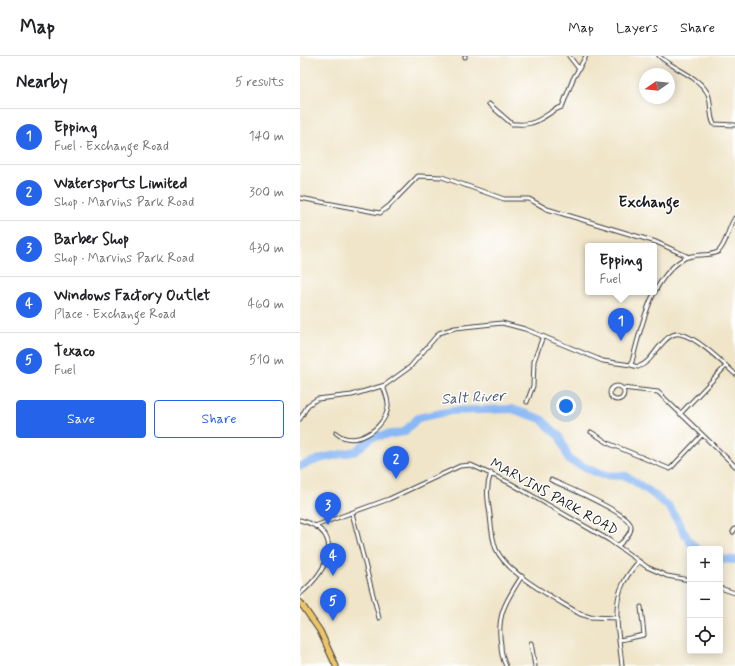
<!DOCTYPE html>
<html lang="en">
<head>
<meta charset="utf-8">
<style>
  body { margin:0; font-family:Mynerve,sans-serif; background:#f2f2f2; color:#202124 }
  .controls { position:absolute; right:12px; bottom:12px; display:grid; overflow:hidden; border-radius:4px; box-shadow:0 2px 10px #0003 }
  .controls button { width:36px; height:36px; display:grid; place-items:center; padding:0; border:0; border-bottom:1px solid #e0e0e0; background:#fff; color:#202124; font:20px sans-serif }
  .compass { position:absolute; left:339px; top:12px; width:36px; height:36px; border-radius:50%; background:#fff; box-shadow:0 2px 10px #0003; rotate:256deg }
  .you { position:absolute; left:266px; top:350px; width:14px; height:14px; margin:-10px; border:3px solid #fff; border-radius:50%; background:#1a73e8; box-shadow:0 0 0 6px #1a73e833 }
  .badge { display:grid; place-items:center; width:26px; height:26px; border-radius:50%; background:#2563eb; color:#fff; font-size:13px; font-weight:700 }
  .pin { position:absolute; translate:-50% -33px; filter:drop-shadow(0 1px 2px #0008) }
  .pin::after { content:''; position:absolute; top:21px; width:14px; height:12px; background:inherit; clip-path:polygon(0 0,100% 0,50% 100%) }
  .popup { position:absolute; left:285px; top:187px; width:72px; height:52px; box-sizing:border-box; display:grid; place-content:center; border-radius:4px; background:#fff; filter:drop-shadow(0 1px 3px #0005); font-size:13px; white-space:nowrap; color:#757577 }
  .popup b { font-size:15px; color:#202124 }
  .popup::after { content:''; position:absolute; left:50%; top:100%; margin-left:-8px; border:8px solid transparent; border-top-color:#fff }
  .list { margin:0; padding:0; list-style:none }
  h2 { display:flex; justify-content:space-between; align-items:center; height:52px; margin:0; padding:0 16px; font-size:17px }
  h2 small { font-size:13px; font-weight:400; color:#757577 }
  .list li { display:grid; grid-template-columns:26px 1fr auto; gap:12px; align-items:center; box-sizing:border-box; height:56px; padding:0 16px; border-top:1px solid #e0e0e0 }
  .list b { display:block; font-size:15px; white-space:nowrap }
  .list p { margin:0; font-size:13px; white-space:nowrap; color:#757577 }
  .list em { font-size:13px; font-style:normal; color:#757577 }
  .actions { display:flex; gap:8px; padding:12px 16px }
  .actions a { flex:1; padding:9px 0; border:1px solid #2563eb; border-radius:4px; text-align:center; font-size:14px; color:#2563eb }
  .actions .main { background:#2563eb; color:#fff }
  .icon { flex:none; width:22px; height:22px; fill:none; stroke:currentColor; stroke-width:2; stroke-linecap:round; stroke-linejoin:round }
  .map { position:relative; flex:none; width:435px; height:610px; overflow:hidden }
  header { display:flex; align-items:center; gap:24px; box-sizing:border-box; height:56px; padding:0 20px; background:#fff; border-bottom:1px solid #e0e0e0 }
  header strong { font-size:19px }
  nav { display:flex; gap:22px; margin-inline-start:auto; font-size:14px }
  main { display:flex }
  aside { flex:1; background:#fff }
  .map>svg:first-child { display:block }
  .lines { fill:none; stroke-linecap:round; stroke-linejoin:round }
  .river { stroke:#89b8f4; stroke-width:8 }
  .street-casing { stroke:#3c3a36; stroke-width:5 }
  .primary-casing { stroke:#3c3a36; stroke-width:7 }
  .street { stroke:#fff; stroke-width:3 }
  .primary { stroke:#edc569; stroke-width:5 }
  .labels { text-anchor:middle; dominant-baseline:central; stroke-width:3; stroke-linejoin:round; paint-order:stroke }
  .street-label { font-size:14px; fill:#1c1c1c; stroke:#fff }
  .neighbourhood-label { font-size:15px; font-weight:bold; fill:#1c1c1c; stroke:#fff }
  .water-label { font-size:15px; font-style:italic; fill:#485a72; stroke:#fff }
</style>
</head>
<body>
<header>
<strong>Map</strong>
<nav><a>Map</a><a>Layers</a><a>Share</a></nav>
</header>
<main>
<aside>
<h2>Nearby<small>5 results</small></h2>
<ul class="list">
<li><span class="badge">1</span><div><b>Epping</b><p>Fuel · Exchange Road</p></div><em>140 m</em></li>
<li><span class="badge">2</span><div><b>Watersports Limited</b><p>Shop · Marvins Park Road</p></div><em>300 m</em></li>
<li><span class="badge">3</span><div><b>Barber Shop</b><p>Shop · Marvins Park Road</p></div><em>430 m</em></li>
<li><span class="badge">4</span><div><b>Windows Factory Outlet</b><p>Place · Exchange Road</p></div><em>460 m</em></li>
<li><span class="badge">5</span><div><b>Texaco</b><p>Fuel</p></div><em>510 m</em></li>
</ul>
<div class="actions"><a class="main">Save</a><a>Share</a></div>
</aside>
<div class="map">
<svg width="435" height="610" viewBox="0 0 435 610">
  <rect width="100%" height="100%" fill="#fff"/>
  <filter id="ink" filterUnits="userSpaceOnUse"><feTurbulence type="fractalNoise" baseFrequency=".025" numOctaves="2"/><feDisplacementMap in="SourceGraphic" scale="8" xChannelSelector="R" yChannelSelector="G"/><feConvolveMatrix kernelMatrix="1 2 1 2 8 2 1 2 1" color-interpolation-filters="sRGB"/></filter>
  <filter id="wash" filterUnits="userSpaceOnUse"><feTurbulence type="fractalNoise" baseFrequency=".012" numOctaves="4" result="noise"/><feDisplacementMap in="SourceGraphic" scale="16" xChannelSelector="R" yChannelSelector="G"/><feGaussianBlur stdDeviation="0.9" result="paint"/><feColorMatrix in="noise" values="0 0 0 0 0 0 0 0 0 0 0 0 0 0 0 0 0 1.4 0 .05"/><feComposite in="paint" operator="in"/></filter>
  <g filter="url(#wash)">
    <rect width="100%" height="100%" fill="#f0e5c9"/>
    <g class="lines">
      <!-- river -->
      <path class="river" d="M0,410l23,-8 33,-7 16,-14 32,-5 14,-14 33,-7 61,-2 29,10 19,18 9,23 33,15 24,1 23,15 21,17 19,33 8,8
        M420,503l15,1"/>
    </g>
  </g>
  <g filter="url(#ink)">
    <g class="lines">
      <!-- street casing -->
      <g class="street-casing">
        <path id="street" d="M165,0v1
          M269,0l10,13
          M359,0c14,13 40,20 49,38 4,9 1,22 6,30l21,1
          M189,48l23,20c6,0 13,1 19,-1 11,-2 20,-13 31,-16l11,-28 13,-23
          M0,142l80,15 9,-7 29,-30 24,1 62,22h25l18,10 109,33 33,15
          M331,309l7,2c11,-4 15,-13 22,-21 5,-6 12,-14 20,-12 17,3 43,29 55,40
          M310 337a7 7 0 1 1 14 0a7 7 0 1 1-14 0Z
          M322,332l36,4 77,74
          M227,346l6,-16 1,-25 9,-25
          M380,358l46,-48
          M0,363l8,-14 9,-6 35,-4 33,-10 25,-18 29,-34 16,-5 47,-5 23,6 78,32 28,4c10,-36 19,-87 54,-107 10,-5 23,-1 33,-6 10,-10 9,-23 17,-34
          M291,376l19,12 60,25 32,-34
          M36,377c18,16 49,-4 52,-26 1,-7 -3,-14 -5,-21
          M191,417c-6,16 -3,27 -1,42 1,11 2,24 6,34 11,25 60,50 84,65l10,3 28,1
          M251,424c13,6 78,33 80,46 1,8 -8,15 -13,20
          M52,457l27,105
          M0,464c48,13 27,51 0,74
          M15,470l74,-27 71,-33 11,-1 39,18 99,57 38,27 20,9 23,4
          M433,476l2,-3
          M420,532l15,5
          M320,584l24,-5 -3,-28
          M231,587l4,23
          M206,610c-3,-6 -5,-14 -5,-21 -5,-30 5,-44 21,-69
          M322,610c-2,-26 -11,-58 1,-82 4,-9 10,-16 16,-23"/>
      </g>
      <!-- primary casing -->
      <g class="primary-casing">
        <path id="primary" d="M0,546l20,29 16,35"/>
      </g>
      <!-- street -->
      <use href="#street" class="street"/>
      <!-- primary -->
      <use href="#primary" class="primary"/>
    </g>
  </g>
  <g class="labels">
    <!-- street labels -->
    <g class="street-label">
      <text transform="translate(254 441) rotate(29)">MARVINS PARK ROAD</text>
    </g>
    <!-- neighbourhood labels -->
    <g class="neighbourhood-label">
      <text x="349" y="147">Exchange</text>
    </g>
    <!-- water labels -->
    <g class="water-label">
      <text transform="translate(173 342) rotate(-3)">Salt River</text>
    </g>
  </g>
</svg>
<div class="controls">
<button>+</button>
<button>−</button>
<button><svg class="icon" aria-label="locate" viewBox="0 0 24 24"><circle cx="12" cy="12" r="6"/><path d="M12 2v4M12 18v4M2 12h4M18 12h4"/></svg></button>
</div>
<svg class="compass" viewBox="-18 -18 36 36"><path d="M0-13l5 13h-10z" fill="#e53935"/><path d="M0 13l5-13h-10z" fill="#757577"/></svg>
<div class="you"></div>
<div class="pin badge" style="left:321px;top:285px">1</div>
<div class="popup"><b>Epping</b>Fuel</div>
<div class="pin badge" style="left:96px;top:423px">2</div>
<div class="pin badge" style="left:28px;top:469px">3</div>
<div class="pin badge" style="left:33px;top:520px">4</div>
<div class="pin badge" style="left:33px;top:565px">5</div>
</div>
</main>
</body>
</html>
